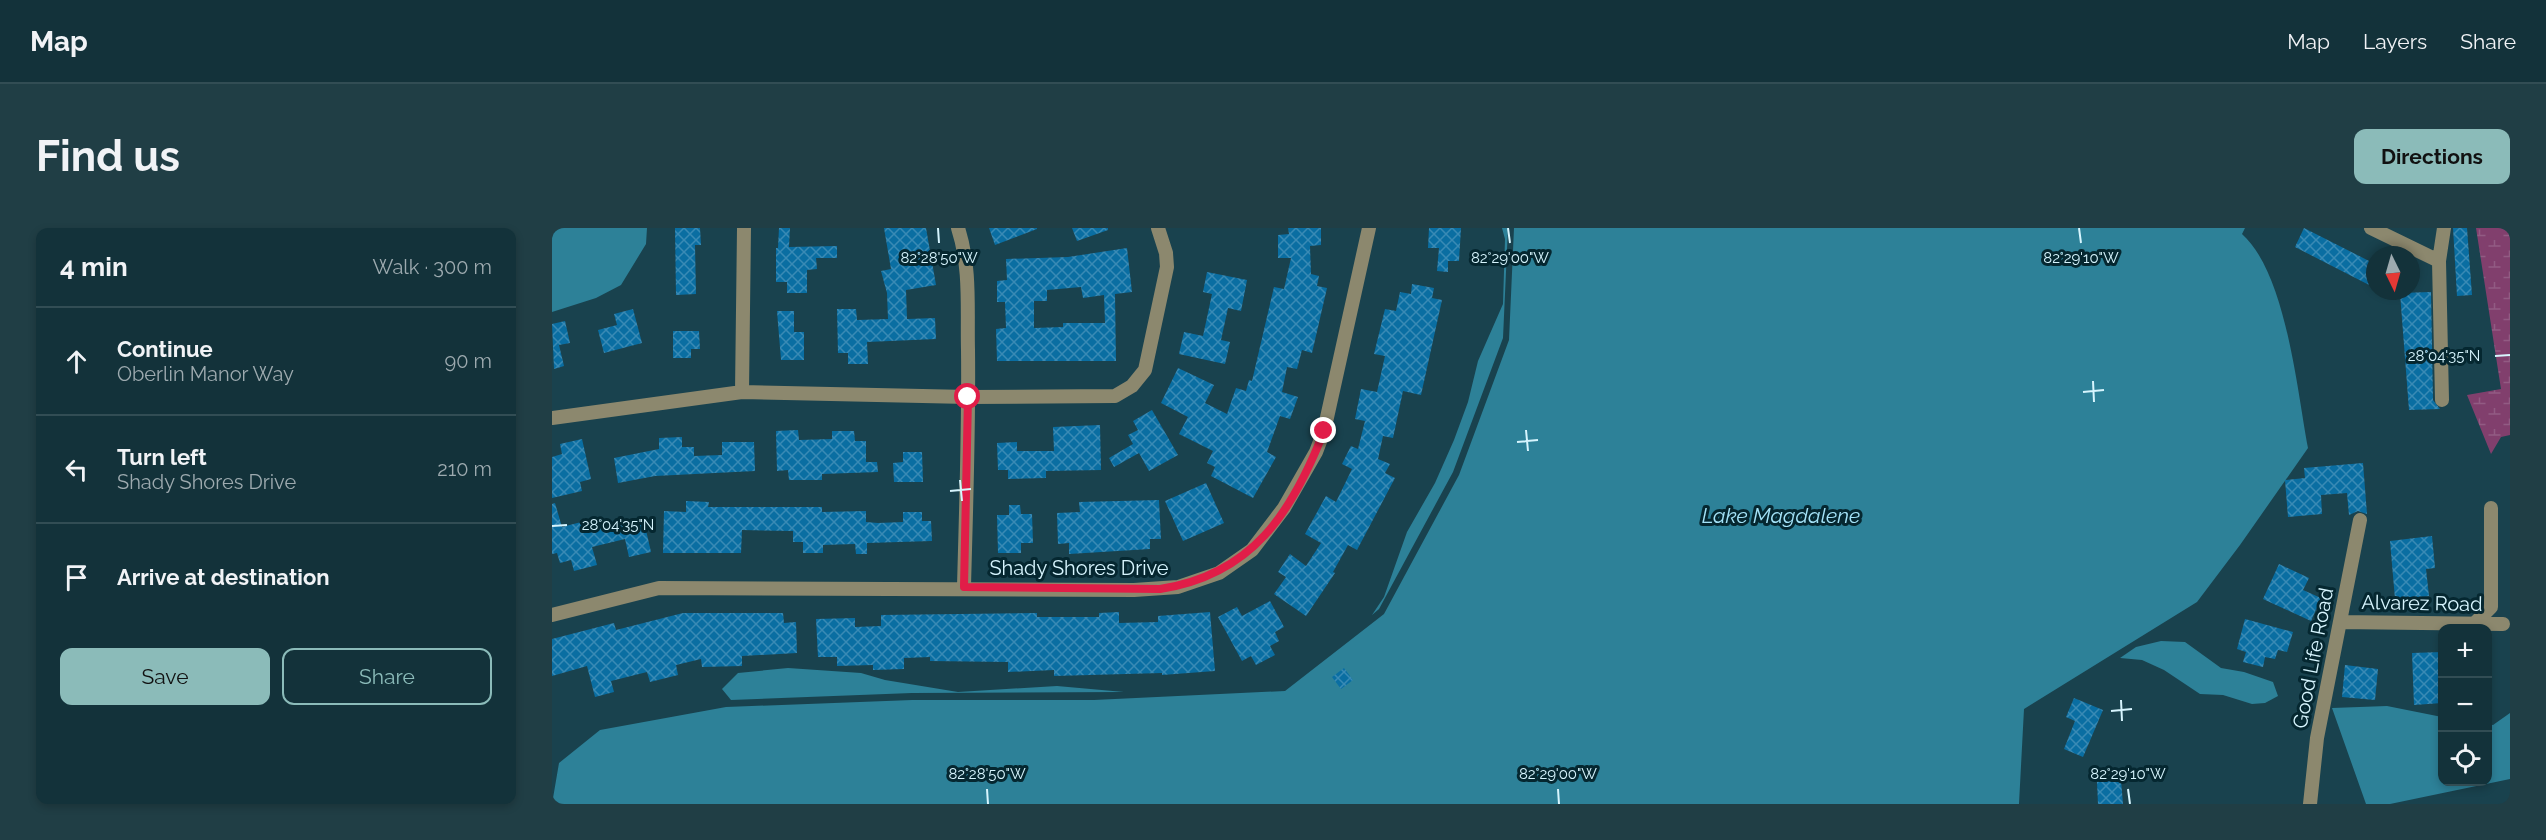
<!DOCTYPE html>
<html lang="en">
<head>
<meta charset="utf-8">
<style>
  body { margin:0; font-family:Raleway,sans-serif; background:#203e45; color:#f1f3f6 }
  .controls { position:absolute; right:18px; bottom:18px; display:grid; overflow:hidden; border-radius:12px; box-shadow:0 3px 9px #0003 }
  .controls button { width:54px; height:54px; display:grid; place-items:center; padding:0; border:0; border-bottom:2px solid #324d54; background:#13323a; color:#f1f3f6; font:30px sans-serif }
  .compass { position:absolute; left:1814px; top:18px; width:54px; height:54px; border-radius:50%; background:#13323a; box-shadow:0 3px 9px #0003; rotate:175deg }
  .stop { position:absolute; width:18px; height:18px; margin:-14px; border:4px solid #e11d48; border-radius:50%; background:#fff }
  .stop.end { background:#e11d48; border-color:#fff; box-shadow:0 2px 6px #0008 }
  .list { margin:0; padding:0; list-style:none }
  h2 { display:flex; justify-content:space-between; align-items:center; height:78px; margin:0; padding:0 24px; font-size:26px }
  h2 small { font-size:20px; font-weight:400; color:#9daaaf }
  .list li { display:grid; grid-template-columns:39px 1fr auto; gap:18px; align-items:center; box-sizing:border-box; height:108px; padding:0 24px; border-top:2px solid #324d54 }
  .list b { display:block; font-size:22px; white-space:nowrap }
  .list p { margin:0; font-size:20px; white-space:nowrap; color:#9daaaf }
  .list em { font-size:20px; font-style:normal; color:#9daaaf }
  .actions { display:flex; gap:12px; padding:18px 24px }
  .actions a { flex:1; padding:14px 0; border:2px solid #8bbbb9; border-radius:12px; text-align:center; font-size:21px; color:#8bbbb9 }
  .actions .main { background:#8bbbb9; color:#111 }
  .icon { flex:none; width:33px; height:33px; fill:none; stroke:currentColor; stroke-width:2; stroke-linecap:round; stroke-linejoin:round }
  .map { position:relative; flex:none; width:1958px; height:576px; overflow:hidden; border-radius:12px }
  header { display:flex; align-items:center; gap:36px; box-sizing:border-box; height:84px; padding:0 30px; background:#13323a; border-bottom:2px solid #324d54 }
  header strong { font-size:28px }
  nav { display:flex; gap:33px; margin-inline-start:auto; font-size:21px }
  .intro { display:flex; align-items:center; justify-content:space-between; box-sizing:border-box; height:144px; padding:0 36px }
  h1 { margin:0; font-size:42px }
  .button { padding:15px 27px; border-radius:12px; background:#8bbbb9; color:#111; font-size:21px; font-weight:700 }
  main { display:flex; gap:36px; padding:0 36px }
  aside { flex:1; background:#13323a; border-radius:12px; box-shadow:0 3px 9px #0003 }
  .map>svg:first-child { display:block }
  .wetland { fill:url(#wetland-marsh) }
  .water { fill:#2d8198 }
  .building { fill:url(#building-cross-hatch); fill-rule:evenodd }
  .lines { fill:none; stroke-linecap:round; stroke-linejoin:round }
  .minor { stroke:#8c886e; stroke-width:14 }
  .route { stroke:#e11d48; stroke-width:8 }
  .ticks { fill:none; stroke:#d7f5fe; stroke-width:2 }
  .labels { text-anchor:middle; dominant-baseline:central; stroke-width:6; stroke-linejoin:round; paint-order:stroke }
  .street-label { font-size:20px; fill:#d7f5fe; stroke:#052730 }
  .water-label { font-size:21px; font-style:italic; fill:#a4e3f8; stroke:#052730 }
  .ticks-label { font-size:15px; text-anchor:middle; fill:#d7f5fe; stroke:#052730; stroke-width:6; stroke-linejoin:round; paint-order:stroke }
</style>
</head>
<body>
<header>
<strong>Map</strong>
<nav><a>Map</a><a>Layers</a><a>Share</a></nav>
</header>
<div class="intro"><h1>Find us</h1><a class="button">Directions</a></div>
<main>
<aside>
<h2>4 min<small>Walk · 300 m</small></h2>
<ul class="list">
<li><svg class="icon" aria-label="ahead" viewBox="0 0 24 24"><path d="M12 20V5M6 11l6-6 6 6"/></svg><div><b>Continue</b><p>Oberlin Manor Way</p></div><em>90 m</em></li>
<li><svg class="icon" aria-label="left" viewBox="0 0 24 24"><path d="M17 20v-9H6M10 6l-5 5 5 5"/></svg><div><b>Turn left</b><p>Shady Shores Drive</p></div><em>210 m</em></li>
<li><svg class="icon" aria-label="arrive" viewBox="0 0 24 24"><path d="M6 21V4h12l-3 4 3 4H6"/></svg><div><b>Arrive at destination</b></div></li>
</ul>
<div class="actions"><a class="main">Save</a><a>Share</a></div>
</aside>
<div class="map">
<svg width="1958" height="576" viewBox="0 0 1958 576">
  <defs>
    <pattern id="wetland-marsh" width="20" height="14" patternUnits="userSpaceOnUse" patternTransform="scale(1.5)"><rect width="20" height="14" fill="#813f6d"/><path d="M1 5h8M5 5V1M11 12h8M15 12V8" fill="none" stroke="#925b83"/></pattern>
    <pattern id="building-cross-hatch" width="8" height="8" patternUnits="userSpaceOnUse" patternTransform="scale(1.5)"><rect width="8" height="8" fill="#0a6ea2"/><path d="M0 0l8 8M0 8l8-8" fill="none" stroke="#398ab5"/></pattern>
  </defs>
  <rect width="100%" height="100%" fill="#19424e"/>
  <!-- wetland -->
  <path class="wetland" d="M1924,0h34v207l-9,2 -10,17 -24,-59 34,-6z"/>
  <!-- water -->
  <path class="water" d="M0,0h95l-1,16 -25,41 -25,13 -44,14z
    M950,0h6l-5,110 -50,134 -74,137 -7,6 12,-18 23,-65 28,-49 19,-43 14,-38 10,-41 25,-57 2,-65z
    M962,0h731l-3,6c44,39 55,156 66,214l-68,97 -43,57 -173,107 -5,95h-1467l7,-41 41,-33 126,-23 186,-7h182l191,-9 99,-77 75,-139 50,-135z
    M1609,413l24,1 36,26 23,4 29,10 5,14 -13,7 -13,1 -29,-9 -23,-1 -36,-24 -22,-10 -22,-2 16,-11z
    M236,440l73,5 24,7 73,12 99,-6 67,6 -212,1 -181,7 -9,-11 16,-16z
    M1835,478l55,11v65h46v-58l5,1 17,-12v66l-120,25h-24l-34,-96z"/>
  <!-- building -->
  <path class="building" d="M123,0h25l1,17h-6l1,49 -20,1z
    M227,0h11l-1,19 48,-1v12h-21l1,11 -10,1v23h-20v-11h-11v-34h2z
    M332,0h42l10,57 -30,5 1,29 28,-1 1,21 -69,3 1,22h-20v-11h-10l-1,-44h19l1,11 31,-1 -1,-26 -6,-22 10,-2z
    M437,0h48v1l-42,16z
    M520,0h36v2l-31,11z
    M736,0h33v17l-11,1 1,28 8,2 -2,10 10,2 -15,65 -10,-3 -5,19 -10,-2 -5,25 16,5 -8,22 -10,-3 -13,36 9,5 -23,41 -42,-22 4,-9 -8,-4 6,-12 -34,-17 9,-17 -27,-14 17,-35 36,17 -9,18 22,11 9,-26 10,3 3,-11 3,1 22,-94 10,2 7,-31h-13v-23l11,-1z
    M877,0h32l-2,33h-11v11l-11,-1 2,-23h-11z
    M1752,0l71,36v24l-80,-41z
    M1901,0h14l5,67 -15,1z
    M575,20l5,44 -17,2 1,67h-119l-1,-32 10,-1 -1,-26h-8v-21l10,-1 -1,-21 62,-2zM529,59l2,11 21,-3 1,28h-42v4l-29,1v-27h13v-11z
    M655,44l40,8 -6,31 -13,-3 -7,32 9,2 -5,22 -46,-10 5,-22 19,4 9,-42 -9,-2z
    M860,56l22,4 -2,10 10,2 -21,95 -18,-4 -10,47 -10,-2 -5,23 12,5 -5,9 10,5 -38,72 -9,-5 -15,27 2,1 -29,43 -32,-22 12,-17 -8,-5 12,-18 16,12 15,-23 -16,-9 21,-38 10,6 16,-33 -10,-5 9,-18 7,3 7,-28 -10,-2 6,-30 16,3 8,-36 -11,-2 11,-45 11,2 4,-19 11,2z
    M1879,64l2,108 7,9 -31,1 -9,-117z
    M81,81l9,34 -38,10 -6,-23 19,-5 -3,-11z
    M225,83h17v21h10v28h-23z
    M13,93l5,22 -11,2 5,21 -10,3 -2,-45z
    M121,103h26l1,18h-9v9h-18z
    M600,182l26,45 -29,16 -10,-18 -25,14 -5,-9 24,-14 -5,-9 10,-5 -5,-9z
    M548,197l1,45 -55,1v7l-38,1v-9h-10l-1,-27 20,-1v9h37l-1,-24z
    M246,202l1,10 33,-1v-8h22l1,10h11v21h11l1,10 -56,2v6h-33l-1,-10 -11,1 -1,-40z
    M130,209v10h12v9l28,-1v-13h32l1,29 -100,5 -37,7 -4,-25 45,-9v-11z
    M30,211l9,40 -11,3 2,9 -30,7v-41l10,-3 -2,-10z
    M351,224h19l1,30h-29l-1,-19 10,-1z
    M1811,235l4,51 -9,-3 -9,4 -2,-22 -26,2 1,19 -34,3 -3,-37 20,-2 -1,-10z
    M654,255l18,40 -41,18 -18,-40z
    M607,272l2,39h-11v10l-81,5v-11l-11,1 -1,-31 23,-1 -1,-10z
    M134,273l23,1 -1,5h114v5l44,-1v11l12,1 25,-1v-10h19v9h9l1,20 -65,2v11h-11l-1,-10 -32,1v8h-20v-11h-10v-11l-51,-1 -1,23h-78l1,-42 22,1z
    M3,275l7,24 23,-6 2,8 56,-12 8,35 -22,5 -4,-18 -33,8 5,18 -23,6 -3,-11 -11,3 -3,-10 -5,1v-50z
    M457,277h11l1,9h11l1,29h-12v10h-23l-1,-38h12z
    M1880,308l3,32 -9,1 3,27 -34,3 -5,-58z
    M1727,336l30,14 -6,12 18,8 -10,23 -48,-22z
    M718,373l14,26 -9,5 4,9 -9,5 5,9 -19,10 -5,-9 -9,5 -24,-44 19,-10 5,9z
    M567,384v11l39,-1v-6l52,-4 5,59 -53,4v-2l-108,3v-6l-46,2v-10l-78,-1v-4l-26,1v11l-31,1v-5l-36,1v-9h-19l-2,-38 39,-1v9l26,-1v-11l156,-2v4h62v-4z
    M131,385h100l1,10 12,-1 1,31 -55,3v10l-40,1 -1,-8 -25,6 2,10 -28,7 -3,-10 -36,9 3,11 -19,5 -8,-31 -35,10v-37l62,-16 2,7z
    M1693,391l48,13 -6,20 -9,-2 -3,9 -10,-2 -2,10 -20,-5 3,-10 -9,-3z
    M1890,424v51l-28,2 -2,-52z
    M1793,437l33,4 -3,31 -33,-3z
    M792,440l9,12 -12,9 -9,-12z
    M1522,470l29,12 -20,47 -19,-8 11,-28 -9,-4z
    M1569,552l2,24h-25l-1,-22z"/>
  <g class="lines">
    <!-- minor -->
    <path class="minor" d="M406,0c13,40 9,81 10,122 1,79 -2,158 -4,237
      M1819,0l68,33
      M190,164l2,-164
      M1890,172l-3,-139 5,-33
      M0,190l190,-26 226,5 147,-1 17,-10 13,-16 22,-103 -1,-14 -8,-25
      M0,387l107,-27 475,2 44,-3 41,-14 33,-23 32,-42 32,-56 8,-21 45,-203
      M1788,394l163,2
      M1922,396l17,-17v-99
      M1758,576l7,-66 43,-218"/>
  </g>
  <g class="lines">
    <!-- route -->
    <path class="route" d="M416,169l-4,190 196,2c92,-14 132,-76 164,-158"/>
  </g>
  <!-- ticks -->
  <path class="ticks" d="M386,0l1,15M956,0l2,15M1527,0l2,15M1943,128l15,-1M1541,153l1,21M1531,164l21,-2M974,202l2,21M965,214l21,-2M408,252l2,21M398,263l21,-2M0,298l15,-1M1569,472l1,21M1559,483l21,-2M435,561l1,15M1006,561l1,15M1576,561l2,15"/>
  <g class="labels">
    <!-- street labels -->
    <g class="street-label">
      <text x="527" y="340">Shady Shores Drive</text>
      <text transform="translate(1870 375) rotate(1)">Alvarez Road</text>
      <text transform="translate(1761 430) rotate(-79)">Good Life Road</text>
    </g>
    <!-- water labels -->
    <g class="water-label">
      <text x="1229" y="287">Lake Magdalene</text>
    </g>
  </g>
  <g class="ticks-label">
    <text x="387" y="35">82°28'50"W</text>
    <text x="958" y="35">82°29'00"W</text>
    <text x="1529" y="35">82°29'10"W</text>
    <text x="1892" y="133">28°04'35"N</text>
    <text x="66" y="302">28°04'35"N</text>
    <text x="435" y="551">82°28'50"W</text>
    <text x="1006" y="551">82°29'00"W</text>
    <text x="1576" y="551">82°29'10"W</text>
  </g>
</svg>
<div class="controls">
<button>+</button>
<button>−</button>
<button><svg class="icon" aria-label="locate" viewBox="0 0 24 24"><circle cx="12" cy="12" r="6"/><path d="M12 2v4M12 18v4M2 12h4M18 12h4"/></svg></button>
</div>
<svg class="compass" viewBox="-18 -18 36 36"><path d="M0-13l5 13h-10z" fill="#e53935"/><path d="M0 13l5-13h-10z" fill="#9daaaf"/></svg>
<div class="stop" style="left:416px;top:169px"></div>
<div class="stop end" style="left:772px;top:203px"></div>
</div>
</main>
</body>
</html>
